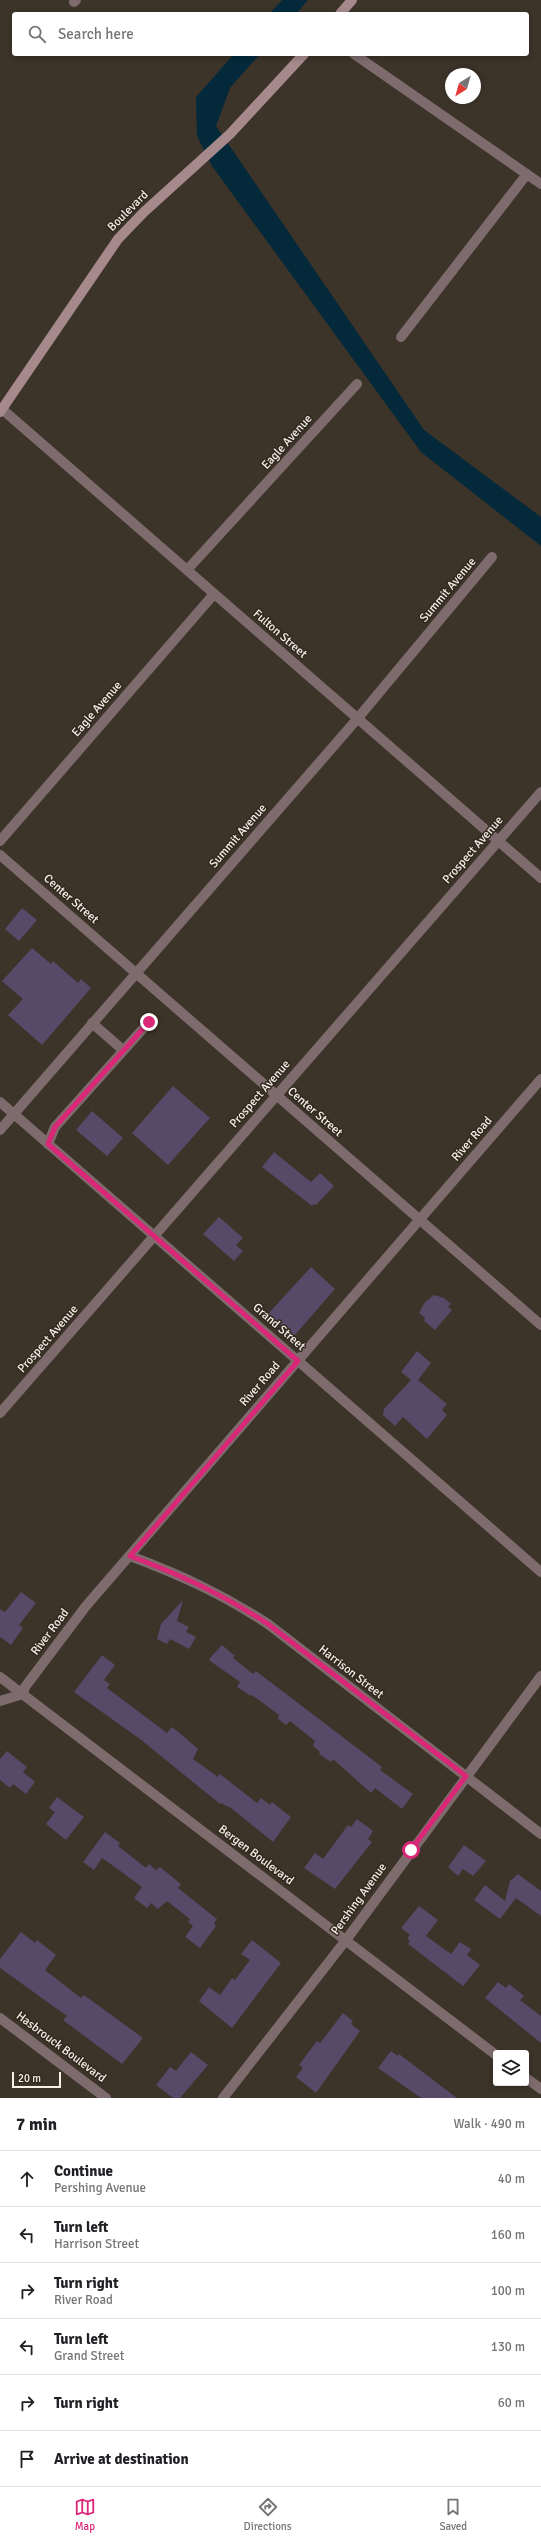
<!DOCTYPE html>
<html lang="en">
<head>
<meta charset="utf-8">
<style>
  body { margin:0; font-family:Signika,sans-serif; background:#f6f6f6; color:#202124 }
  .controls { position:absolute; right:12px; bottom:12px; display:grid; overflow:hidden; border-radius:4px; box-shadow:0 2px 6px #0003 }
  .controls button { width:36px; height:36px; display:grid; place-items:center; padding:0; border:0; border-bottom:1px solid #e0e0e0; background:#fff; color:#202124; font:20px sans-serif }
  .compass { position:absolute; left:445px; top:68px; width:36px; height:36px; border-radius:50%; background:#fff; box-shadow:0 2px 6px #0003; rotate:217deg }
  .scale { position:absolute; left:12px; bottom:10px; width:49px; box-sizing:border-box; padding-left:4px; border:2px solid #f6f0e9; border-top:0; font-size:11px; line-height:14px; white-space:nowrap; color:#f6f0e9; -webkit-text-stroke:3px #32291f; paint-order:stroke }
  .stop { position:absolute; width:12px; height:12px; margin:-9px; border:3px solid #db2777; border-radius:50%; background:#fff }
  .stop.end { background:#db2777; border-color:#fff; box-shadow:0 1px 4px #0008 }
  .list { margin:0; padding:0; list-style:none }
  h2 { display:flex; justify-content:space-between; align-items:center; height:52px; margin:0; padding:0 16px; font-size:17px }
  h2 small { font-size:13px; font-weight:400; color:#757577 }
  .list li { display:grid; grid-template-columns:26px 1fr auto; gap:12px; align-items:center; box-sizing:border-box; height:56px; padding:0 16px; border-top:1px solid #e0e0e0 }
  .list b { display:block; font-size:15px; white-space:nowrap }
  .list p { margin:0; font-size:13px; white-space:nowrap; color:#757577 }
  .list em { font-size:13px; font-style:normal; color:#757577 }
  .icon { flex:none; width:22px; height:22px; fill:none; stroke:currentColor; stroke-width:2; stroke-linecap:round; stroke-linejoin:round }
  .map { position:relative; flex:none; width:541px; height:2098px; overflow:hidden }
  .search { position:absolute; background:#fff; box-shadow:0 2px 6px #0003; left:12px; right:12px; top:12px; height:44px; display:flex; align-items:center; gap:10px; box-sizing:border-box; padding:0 14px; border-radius:4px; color:#757577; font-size:15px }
  .sheet { height:388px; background:#fff }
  nav { display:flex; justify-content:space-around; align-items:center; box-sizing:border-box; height:56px; border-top:1px solid #e0e0e0; background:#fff; font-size:11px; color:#757577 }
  nav a { display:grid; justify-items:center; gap:2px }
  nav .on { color:#db2777 }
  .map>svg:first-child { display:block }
  .water { fill:#03293b }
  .building { fill:#574968 }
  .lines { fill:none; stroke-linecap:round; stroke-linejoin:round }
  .lane { stroke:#7e6b6d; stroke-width:10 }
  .street { stroke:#7e6b6d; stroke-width:10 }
  .secondary { stroke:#a6898b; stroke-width:10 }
  .route { stroke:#db2777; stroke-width:5 }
  .labels { text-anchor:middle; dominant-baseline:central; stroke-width:3; stroke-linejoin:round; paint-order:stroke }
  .street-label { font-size:12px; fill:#f6f0e9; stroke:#32291f }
</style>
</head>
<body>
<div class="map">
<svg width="541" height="2098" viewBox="0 0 541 2098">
  <rect width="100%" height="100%" fill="#3c3329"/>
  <!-- water -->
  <path class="water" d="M282,0h26l-12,14h-27z
    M234,54h26l-30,34 -14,38 208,304 117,87v29l-120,-94 -209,-286 -15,-30 -1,-39z"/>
  <!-- building -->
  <path class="building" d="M22,908l15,12 -18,21 -14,-12z
    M32,948l19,16 2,-3 25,22 3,-4 10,9 -49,57 -34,-30 15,-16 -21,-18z
    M173,1086l37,32 -42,47 -36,-32z
    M92,1111l31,27 -16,18 -31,-26z
    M274,1152l37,30 9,-9 14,13 -18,19 -2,-1 -2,2 -50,-39z
    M219,1217l24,21 -7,7 7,6 -9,10 -31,-27z
    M311,1267l24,22 -41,47 -26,-22z
    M434,1295l10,3 7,6 -3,3 4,3 -17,20 -11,-9 1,-3 -6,-5 6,-11z
    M417,1351l14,12 -13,17 29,24 -5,6 5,5 -20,24 -24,-22 -8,9 -12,-11 1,-6 27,-29 -10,-8z
    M21,1592l15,11 -17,22 4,3 -12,17 -11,-8v-28l5,3z
    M183,1600l-6,21 12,6 -3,5 10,5 -7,12 -19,-10 -3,5 -10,-5 4,-15z
    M222,1645l13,11 -2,2 20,16 3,-3 126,96 -2,3 33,24 -11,15 -27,-21 -4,5 -38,-34 -2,3 -12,-8 1,-2 -7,-6 2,-5 -25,-20 -4,4 -8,-6 1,-4 -27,-20 -1,1 -14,-9 3,-5 -30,-21 -1,-2z
    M102,1655l13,10 -11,15 6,4 -3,4 60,45 5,-6 10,8 16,14 -5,10 25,18 2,-3 37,29 4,-5 9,7 2,-3 19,15 -18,25 -42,-34 -10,-5 -1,1 -80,-65 -66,-47z
    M7,1751l20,16 -4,5 12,10 -9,12 -13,-10 -3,4 -10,-8v-21z
    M57,1797l27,20 -18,23 -20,-16 9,-12 -6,-4z
    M357,1819l16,12 -5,8 4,3 -37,47 -31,-21 11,-15 8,6 25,-34 3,2z
    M105,1832l15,11 -2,3 28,22 3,-4 7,6 4,-3 21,17 -3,4 39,31 -3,5 2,2 -16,22 -15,-11 8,-11 -5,-4 2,-3 -23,-18 -9,8 -7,-6 -4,5 -13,-10 8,-11 -23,-17 -17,-12 -8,12 -11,-8z
    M464,1845l22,16 -13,15 -10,-7 -5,7 -10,-9z
    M518,1874l23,17v25l-25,-18 -16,21 -26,-19 11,-15 20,16 5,-20z
    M419,1906l19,14 -12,16 25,18 9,-12 11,7 -4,6 13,10 -17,21 -55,-42 2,-3 -3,-3 3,-3 -9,-7z
    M21,1932l14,11 2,-3 19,15 -11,15 36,28 3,-3 59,43 -21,26 -59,-44 4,-4 -67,-48v-9z
    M252,1940l29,23 -49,65 -33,-27 10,-14 11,8 12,-17 3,2 15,-20 -9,-6z
    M498,1982l8,6 3,-4 15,12 -4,4 21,16v27l-56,-45z
    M343,2013l10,8 -2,3 9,7 -44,62 -20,-16 7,-9 -4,-3 18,-24 3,2z
    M391,2051l7,5 1,-2 58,44h-36l-30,-21 -13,-9z
    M191,2052l17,13 -28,33h-7l-17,-13 14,-18 6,4z"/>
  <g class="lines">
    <!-- lane -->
    <path class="lane" d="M92,1023l31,27
      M48,1144l7,-17 94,-105"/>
    <!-- street -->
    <path class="street" d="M74,2l2,-2
      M354,54l187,130
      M401,337l126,-163
      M2,409l539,469
      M187,570l170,-186
      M0,841l214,-247
      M0,855l541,470
      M0,1102l541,470
      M0,1130l358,-412 134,-161
      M0,1413l541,-621
      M130,1556c51,19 92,38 138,68l273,210
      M0,1677l496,378
      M0,1701l23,-7 2,-7 61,-81 455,-527
      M0,2018l106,80
      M526,2078l15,11
      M223,2098l123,-158 195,-264"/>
    <!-- secondary -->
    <path class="secondary" d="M340,14l12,-14
      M0,412l118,-173 26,-27 86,-78 74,-80"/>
  </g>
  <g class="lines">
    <!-- route -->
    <path class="route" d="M149,1022l-94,105 -7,17 250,217 -168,195c51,19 92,38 138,68l198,152 -55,74"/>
  </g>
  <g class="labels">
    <!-- street labels -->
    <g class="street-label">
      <text transform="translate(128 211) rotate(-45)">Boulevard</text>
      <text transform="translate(287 442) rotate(-48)">Eagle Avenue</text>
      <text transform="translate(448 590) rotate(-50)">Summit Avenue</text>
      <text transform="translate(280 634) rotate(41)">Fulton Street</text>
      <text transform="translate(97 709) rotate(-49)">Eagle Avenue</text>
      <text transform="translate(238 836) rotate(-49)">Summit Avenue</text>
      <text transform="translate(473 850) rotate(-49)">Prospect Avenue</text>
      <text transform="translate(71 899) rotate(41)">Center Street</text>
      <text transform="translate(260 1094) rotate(-49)">Prospect Avenue</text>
      <text transform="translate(315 1112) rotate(41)">Center Street</text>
      <text transform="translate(472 1139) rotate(-49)">River Road</text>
      <text transform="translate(279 1327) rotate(41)">Grand Street</text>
      <text transform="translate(48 1339) rotate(-49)">Prospect Avenue</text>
      <text transform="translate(260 1384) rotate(-49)">River Road</text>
      <text transform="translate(50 1632) rotate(-53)">River Road</text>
      <text transform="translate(351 1672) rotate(38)">Harrison Street</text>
      <text transform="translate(256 1855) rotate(37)">Bergen Boulevard</text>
      <text transform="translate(359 1899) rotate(-54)">Pershing Avenue</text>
      <text transform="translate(61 2047) rotate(37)">Hasbrouck Boulevard</text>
    </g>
  </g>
</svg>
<div class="controls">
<button><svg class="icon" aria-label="layers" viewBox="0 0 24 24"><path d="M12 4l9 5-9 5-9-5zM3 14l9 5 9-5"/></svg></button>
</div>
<svg class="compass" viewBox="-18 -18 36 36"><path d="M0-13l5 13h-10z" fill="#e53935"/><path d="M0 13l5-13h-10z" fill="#757577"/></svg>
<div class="scale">20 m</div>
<div class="stop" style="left:411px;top:1850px"></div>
<div class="stop end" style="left:149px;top:1022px"></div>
<div class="search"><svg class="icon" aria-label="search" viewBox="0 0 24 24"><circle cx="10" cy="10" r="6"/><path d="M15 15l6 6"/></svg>Search here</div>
</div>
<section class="sheet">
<h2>7 min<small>Walk · 490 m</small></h2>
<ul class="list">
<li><svg class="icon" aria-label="ahead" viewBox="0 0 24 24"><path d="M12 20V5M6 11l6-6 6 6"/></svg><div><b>Continue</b><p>Pershing Avenue</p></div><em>40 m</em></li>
<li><svg class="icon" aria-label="left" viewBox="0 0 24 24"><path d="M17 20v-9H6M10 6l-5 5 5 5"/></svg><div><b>Turn left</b><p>Harrison Street</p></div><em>160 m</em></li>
<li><svg class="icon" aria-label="right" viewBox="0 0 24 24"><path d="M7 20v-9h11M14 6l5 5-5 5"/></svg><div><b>Turn right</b><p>River Road</p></div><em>100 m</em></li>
<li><svg class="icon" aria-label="left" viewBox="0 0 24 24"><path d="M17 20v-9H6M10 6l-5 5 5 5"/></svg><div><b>Turn left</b><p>Grand Street</p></div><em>130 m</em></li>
<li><svg class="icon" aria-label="right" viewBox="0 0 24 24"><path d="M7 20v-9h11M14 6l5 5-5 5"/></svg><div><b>Turn right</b></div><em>60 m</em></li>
<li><svg class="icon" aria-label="arrive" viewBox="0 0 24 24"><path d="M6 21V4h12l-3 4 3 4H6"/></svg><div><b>Arrive at destination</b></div></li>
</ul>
</section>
<nav>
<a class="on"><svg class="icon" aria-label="map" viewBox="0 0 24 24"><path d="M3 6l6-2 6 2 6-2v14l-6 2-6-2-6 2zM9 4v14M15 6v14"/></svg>Map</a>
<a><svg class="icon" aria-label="directions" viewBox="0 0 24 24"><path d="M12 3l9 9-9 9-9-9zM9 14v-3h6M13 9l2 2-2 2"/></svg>Directions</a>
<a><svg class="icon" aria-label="saved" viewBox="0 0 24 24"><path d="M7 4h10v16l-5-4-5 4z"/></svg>Saved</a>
</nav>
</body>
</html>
